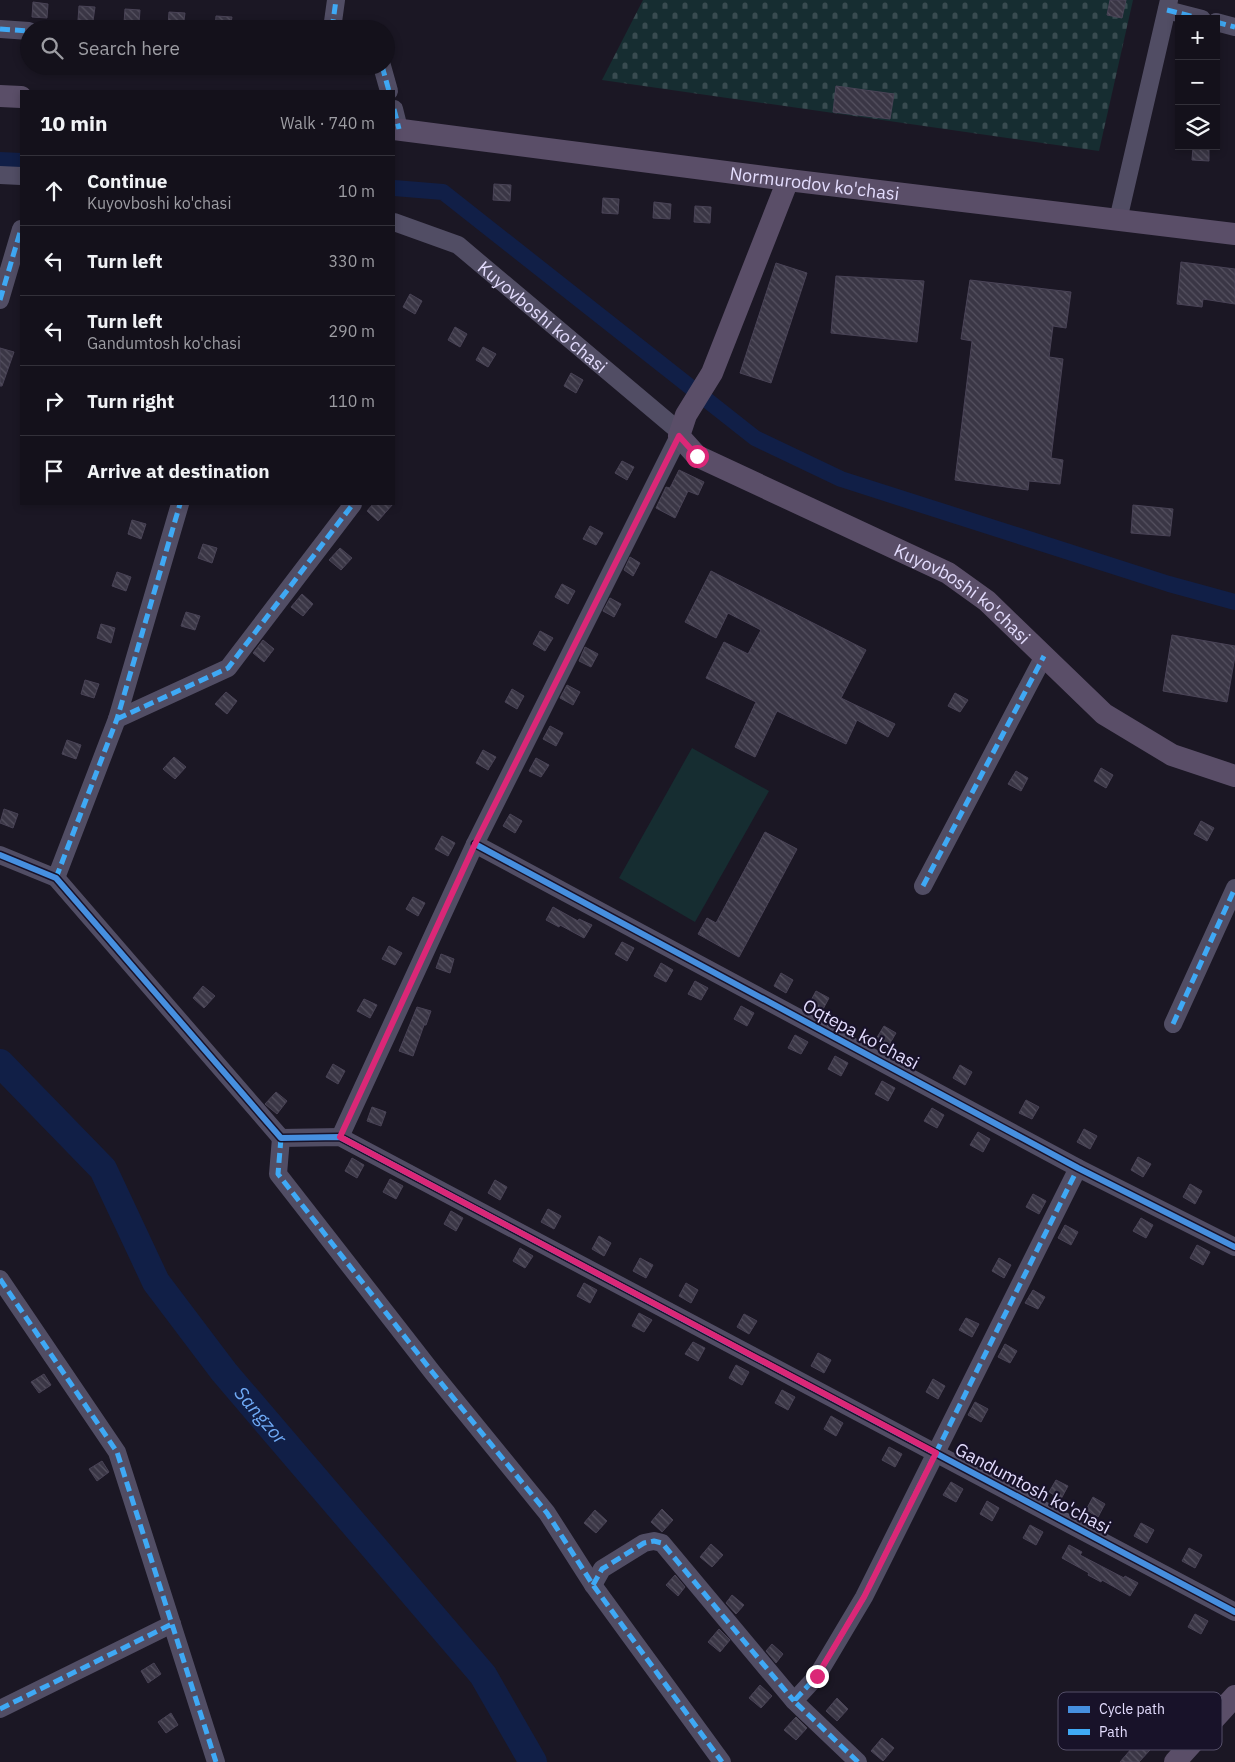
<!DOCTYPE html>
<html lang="en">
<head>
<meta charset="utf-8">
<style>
  body { margin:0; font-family:"IBM Plex Sans",sans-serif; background:#211f28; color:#f1f3f6 }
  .controls { position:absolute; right:15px; top:15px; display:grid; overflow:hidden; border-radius:0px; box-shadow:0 2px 8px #0003 }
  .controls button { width:45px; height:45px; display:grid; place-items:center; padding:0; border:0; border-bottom:1px solid #33313a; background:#14111b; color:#f1f3f6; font:25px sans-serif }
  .stop { position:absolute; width:15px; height:15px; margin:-11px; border:4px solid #db2777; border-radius:50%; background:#fff }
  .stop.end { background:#db2777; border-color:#fff; box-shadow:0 1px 5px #0008 }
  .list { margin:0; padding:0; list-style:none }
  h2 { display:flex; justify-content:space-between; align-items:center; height:65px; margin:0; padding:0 20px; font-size:21px }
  h2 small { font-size:16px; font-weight:400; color:#9d9da3 }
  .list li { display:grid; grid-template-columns:32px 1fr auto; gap:15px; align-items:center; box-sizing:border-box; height:70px; padding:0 20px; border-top:1px solid #33313a }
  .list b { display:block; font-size:19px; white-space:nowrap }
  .list p { margin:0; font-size:16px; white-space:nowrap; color:#9d9da3 }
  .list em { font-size:16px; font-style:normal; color:#9d9da3 }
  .icon { flex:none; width:28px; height:28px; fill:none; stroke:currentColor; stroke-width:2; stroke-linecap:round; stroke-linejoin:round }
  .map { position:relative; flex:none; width:1235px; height:1762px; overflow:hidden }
  .search { position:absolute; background:#14111b; box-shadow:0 2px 8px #0003; left:20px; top:20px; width:375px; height:55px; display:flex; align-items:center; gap:12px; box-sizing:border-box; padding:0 18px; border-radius:28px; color:#9d9da3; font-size:19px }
  .panel { position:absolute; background:#14111b; box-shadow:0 2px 8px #0003; left:20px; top:90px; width:375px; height:415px; border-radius:0px }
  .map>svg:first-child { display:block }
  .cemetery { fill:url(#cemetery-stones) }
  .pitch { fill:#162d31 }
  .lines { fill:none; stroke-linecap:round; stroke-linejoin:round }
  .canal { stroke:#111f47; stroke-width:16 }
  .river { stroke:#111f47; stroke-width:28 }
  .building { fill:url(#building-back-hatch); stroke:#494356 }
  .minor { stroke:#514d64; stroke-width:18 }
  .major { stroke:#5a4e68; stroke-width:22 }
  .quiet { stroke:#3fa9f5; stroke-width:5; stroke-dasharray:10 5; stroke-linecap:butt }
  .cycleway-casing { stroke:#181229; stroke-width:9 }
  .cycleway { stroke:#468fdf; stroke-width:6 }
  .route { stroke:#db2777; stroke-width:6 }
  .labels { text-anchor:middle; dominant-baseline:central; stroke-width:4.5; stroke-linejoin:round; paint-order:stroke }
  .street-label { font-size:18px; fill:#e3dcfd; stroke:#181229 }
  .water-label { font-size:19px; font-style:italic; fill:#70abf7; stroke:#181229 }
  .key { fill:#181229; stroke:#554f69; stroke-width:1 }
  .key-label { font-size:14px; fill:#e3dcfd }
</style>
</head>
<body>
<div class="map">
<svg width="1235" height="1762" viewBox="0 0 1235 1762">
  <defs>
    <pattern id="cemetery-stones" width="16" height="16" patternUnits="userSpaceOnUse" patternTransform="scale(1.25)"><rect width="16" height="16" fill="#162d31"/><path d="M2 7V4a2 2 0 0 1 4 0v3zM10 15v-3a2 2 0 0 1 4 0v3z" fill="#384b50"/></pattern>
    <pattern id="building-back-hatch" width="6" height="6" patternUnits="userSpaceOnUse" patternTransform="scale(1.25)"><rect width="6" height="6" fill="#3a3645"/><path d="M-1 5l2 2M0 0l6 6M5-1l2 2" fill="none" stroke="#565261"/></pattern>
  </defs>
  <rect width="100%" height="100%" fill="#1b1724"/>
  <!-- cemetery -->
  <path class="cemetery" d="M643,0h490l-34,151 -497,-71z"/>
  <!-- pitch -->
  <path class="pitch" d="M692,748l77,43 -74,131 -76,-44z"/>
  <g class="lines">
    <!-- canal -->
    <path class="canal" d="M0,160l21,1
      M394,188l49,4 312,246 86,41 328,105 66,18"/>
    <!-- river -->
    <path class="river" id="s1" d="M0,1063l103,106 53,113 68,90 259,303 50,87"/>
  </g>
  <!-- building -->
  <path class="building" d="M1110,0h16l-4,18 -15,-3z
    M33,2l15,2 -1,14 -15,-1z
    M79,6l16,1 -2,14 -15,-1z
    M125,9l15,1 -1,14 -15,-1z
    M169,12l16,1 -2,15 -15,-1z
    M216,16l16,1 -2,12h-15z
    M836,86l58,8 -4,25 -57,-7z
    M1193,146h16v15l-17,-1z
    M494,184l17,1 -1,16 -17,-1z
    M603,198l16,1 -1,15 -16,-1z
    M654,202l17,2 -1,15 -17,-1z
    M695,206l16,1 -1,16 -16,-1z
    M1181,262l54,7v35l-32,-5 -1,8 -25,-3z
    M776,263l31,10 -36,110 -31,-10z
    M836,276l88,5 -7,61 -86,-9z
    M970,280l101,12 -5,36 -13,-2 -4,31 14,2 -12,99 12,2 -3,24 -31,-3 -1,9 -73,-10 17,-139 -11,-2z
    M410,294l12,7 -7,13 -12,-7z
    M455,327l12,7 -7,13 -12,-7z
    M483,347l13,7 -8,13 -12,-7z
    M0,348l14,4 -12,34h-2z
    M571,373l12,7 -7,13 -12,-7z
    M622,461l12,6 -7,13 -12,-7z
    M679,470l25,12 -6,13 -10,-4 -13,27 -19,-10 10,-21 4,1z
    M373,504h20l-15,17 -11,-10z
    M1133,505l40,4 -3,27 -39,-3z
    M132,520l14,4 -5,15 -13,-5z
    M590,526l13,7 -7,12 -13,-6z
    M203,544l14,4 -5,15 -14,-5z
    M340,548l12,10 -11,12 -12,-10z
    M630,557l10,6 -7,13 -9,-6z
    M711,571l155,79 -25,48 54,26 -7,13 -31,-17 -11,24 -69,-33 -22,46 -20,-10 21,-45 -50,-24 18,-36 24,12 13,-24 -33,-17 -12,25 -31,-16z
    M117,572l14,5 -5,14 -14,-5z
    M562,584l13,7 -7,13 -13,-7z
    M302,594l11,10 -10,12 -12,-9z
    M610,598l11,6 -7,13 -11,-6z
    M186,612l14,4 -5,14 -14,-4z
    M101,624l14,4 -4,15 -14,-5z
    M540,631l13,7 -8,13 -12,-7z
    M1172,635l63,11v10l-8,46 -64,-11z
    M263,640l11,9 -10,13 -11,-9z
    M585,647l13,7 -7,13 -12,-6z
    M85,680l14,4 -5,14 -13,-4z
    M567,685l13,7 -7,13 -13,-7z
    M512,689l12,7 -7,13 -12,-7z
    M226,692l11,9 -10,13 -12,-10z
    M955,693l13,7 -8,12 -12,-6z
    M550,726l13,7 -7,13 -13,-7z
    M67,740l14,5 -5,14 -14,-5z
    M483,750l13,7 -8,13 -12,-7z
    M174,757l12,10 -11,12 -12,-10z
    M536,758l13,7 -8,12 -12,-6z
    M1101,768l12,7 -7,13 -12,-7z
    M1016,771l12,7 -7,13 -13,-7z
    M4,809l14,5 -5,14 -13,-5z
    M510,814l12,7 -7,12 -12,-7z
    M1201,821l13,7 -7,13 -13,-7z
    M765,832l32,17 -58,108 -41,-23 9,-16 9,5z
    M442,836l13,7 -7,13 -13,-7z
    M413,897l12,6 -7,13 -12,-7z
    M553,907l25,14 1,-2 13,6 -8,13 -24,-13 -1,2 -13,-7z
    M622,942l12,6 -7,13 -12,-7z
    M389,946l13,7 -7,12 -13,-6z
    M441,954l13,5 -4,14 -14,-5z
    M661,963l12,7 -7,12 -12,-6z
    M781,973l12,7 -7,13 -12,-7z
    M695,981l13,7 -7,12 -13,-6z
    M203,986l12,10 -11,12 -11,-10z
    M816,991l13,7 -7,13 -13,-7z
    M364,999l13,6 -7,13 -13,-7z
    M741,1006l13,7 -7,13 -13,-7z
    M417,1007l14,4 -5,14h-2l-11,31 -14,-5z
    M884,1026l12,7 -7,12 -13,-6z
    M795,1035l13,7 -7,12 -13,-6z
    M835,1056l13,7 -7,13 -13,-7z
    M333,1064l12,7 -7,13 -12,-7z
    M960,1065l12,7 -7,13 -12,-7z
    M882,1081l13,7 -7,13 -13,-7z
    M276,1092l11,9 -10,13 -12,-10z
    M1026,1100l13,7 -7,12 -13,-6z
    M372,1107l14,5 -5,14 -14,-5z
    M932,1108l12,7 -7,13 -13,-7z
    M1084,1129l13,7 -7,13 -13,-7z
    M978,1132l12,7 -7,13 -13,-7z
    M1138,1157l13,7 -8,13 -12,-7z
    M352,1158l12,7 -7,13 -12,-7z
    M390,1179l13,7 -7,13 -13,-7z
    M495,1180l12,7 -7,13 -12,-7z
    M1190,1184l12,7 -7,13 -12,-7z
    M1033,1194l13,7 -7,13 -13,-7z
    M548,1209l13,7 -7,13 -13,-7z
    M451,1211l12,7 -7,13 -12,-7z
    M1141,1218l12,7 -7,13 -13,-7z
    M1065,1225l13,7 -7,13 -13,-7z
    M599,1236l12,7 -7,13 -12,-7z
    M1197,1245l13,7 -7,13 -13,-7z
    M520,1248l13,8 -8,12 -12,-7z
    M640,1258l13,7 -7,13 -13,-7z
    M999,1258l12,7 -7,13 -12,-7z
    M584,1283l13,7 -7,13 -13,-7z
    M686,1283l12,7 -7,13 -12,-7z
    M1033,1290l12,7 -7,12 -13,-6z
    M639,1313l13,7 -8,12 -12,-6z
    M744,1314l13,7 -8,13 -12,-7z
    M966,1318l13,6 -7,13 -13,-7z
    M693,1342l12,6 -7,13 -13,-7z
    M1005,1344l12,7 -7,12 -12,-6z
    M818,1353l13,7 -7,13 -13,-7z
    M736,1365l13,7 -7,13 -13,-7z
    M44,1374l7,11 -12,8 -8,-11z
    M933,1379l12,7 -7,13 -12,-7z
    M782,1390l13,7 -7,13 -13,-7z
    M975,1402l13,7 -7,13 -13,-7z
    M831,1416l12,7 -7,13 -12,-7z
    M889,1447l13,7 -7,13 -13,-7z
    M102,1461l7,11 -12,9 -8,-12z
    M1056,1480l12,6 -7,13 -12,-7z
    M951,1482l12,7 -7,13 -13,-7z
    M1093,1497l12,7 -7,13 -12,-7z
    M987,1501l12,7 -7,13 -12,-7z
    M662,1509l11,11 -11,12 -11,-10z
    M595,1510l12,11 -11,12 -12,-10z
    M1141,1523l13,7 -7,13 -13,-7z
    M1030,1525l13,7 -7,13 -13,-7z
    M711,1544l12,11 -11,12 -12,-10z
    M1069,1545l13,7 -2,3 44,23 1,-2 13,7 -8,13 -28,-16 -1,2 -13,-7 1,-2 -27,-15z
    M1189,1548l13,7 -7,13 -13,-7z
    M675,1575l10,12 -7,9 -12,-11z
    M732,1595l12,10 -8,9 -10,-11z
    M1195,1614l13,7 -7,13 -13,-7z
    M719,1629l11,11 -10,12 -12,-10z
    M772,1644l11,10 -7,9 -10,-12z
    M154,1663l7,11 -13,9 -7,-12z
    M760,1685l12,11 -11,12 -12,-10z
    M837,1698l11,11 -11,12 -11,-10z
    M171,1713l7,12 -12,8 -8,-11z
    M796,1717l11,11 -11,12 -12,-10z
    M1149,1728l11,11 -21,23h-19z
    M882,1738l12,10 -11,13 -12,-10z"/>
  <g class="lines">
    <!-- minor -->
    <g class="minor">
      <path d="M1167,10l35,9"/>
      <path d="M1216,22l19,5"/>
      <path d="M0,29l29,2"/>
      <path d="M332,29l4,-29"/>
      <path d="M382,66l7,25"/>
      <path d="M394,109l5,20"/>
      <path d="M0,175l21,1"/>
      <path d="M1118,220l51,-220"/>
      <path id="s2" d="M394,222l64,23 222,187"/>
      <path d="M0,300l21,-71"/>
      <path d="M117,719l111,-51 125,-164"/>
      <path d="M475,844l603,324 157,79"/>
      <path d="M0,855l56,23 225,260 59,-1 895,475"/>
      <path d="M56,878l61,-159 63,-215"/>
      <path d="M923,886l121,-230"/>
      <path d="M1173,1024l62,-136"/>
      <path d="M340,1137l135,-293 204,-408"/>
      <path d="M281,1138l-3,36 155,199 114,140 46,72 129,177"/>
      <path d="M0,1279l117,173 99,310"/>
      <path d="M593,1585l9,-16 42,-26 10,-2 8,2 132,158"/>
      <path d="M0,1709l172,-85"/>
      <path d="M858,1762l-64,-61 23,-25 47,-79 214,-429"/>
    </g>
    <!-- major -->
    <g class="major">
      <path d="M0,96l21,1"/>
      <path id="s3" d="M394,129l394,51 447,54"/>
      <path id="s4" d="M788,180l-76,193 -26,42 -7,21 18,20 251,117 39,28 117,113 68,41 63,21"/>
      <path d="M1175,1762l60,-66"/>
    </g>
    <!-- quiet -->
    <path class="quiet" d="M1167,10l35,9
      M1216,22l19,5
      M0,29l29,2
      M332,29l4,-29
      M382,66l7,25
      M394,109l5,20
      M0,300l21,-71
      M117,719l111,-51 125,-164
      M56,878l61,-159 63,-215
      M923,886l121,-230
      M1173,1024l62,-136
      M281,1138l-3,36 155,199 114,140 46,72 129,177
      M0,1279l117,173 99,310
      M593,1585l9,-16 42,-26 10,-2 8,2 132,158
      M0,1709l172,-85
      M858,1762l-64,-61 23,-25 47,-79 214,-429"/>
    <!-- cycleway casing -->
    <g class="cycleway-casing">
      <path id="cycleway" d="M475,844l603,324 157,79
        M0,855l56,23 225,260 59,-1 895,475"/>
    </g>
    <!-- cycleway -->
    <use href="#cycleway" class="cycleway"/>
  </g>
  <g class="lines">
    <!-- route -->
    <path class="route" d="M697,456l-18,-20 -204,408 -135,293 596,316 -72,144 -47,79"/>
  </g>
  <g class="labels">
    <!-- street labels -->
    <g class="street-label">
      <text stroke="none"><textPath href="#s3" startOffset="424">Normurodov ko'chasi</textPath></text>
      <text stroke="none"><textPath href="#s2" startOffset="179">Kuyovboshi ko'chasi</textPath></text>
      <text stroke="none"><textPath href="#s4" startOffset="606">Kuyovboshi ko'chasi</textPath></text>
      <text transform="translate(861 1034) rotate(28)">Oqtepa ko'chasi</text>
      <text transform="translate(1033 1488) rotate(28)">Gandumtosh ko'chasi</text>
    </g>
    <!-- water labels -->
    <g class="water-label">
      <text stroke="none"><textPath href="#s1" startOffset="442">Sangzor</textPath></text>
    </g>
  </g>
  <!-- legend -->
  <rect x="1058" y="1692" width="164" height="58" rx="8" class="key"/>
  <rect x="1068" y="1706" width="22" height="7" fill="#468fdf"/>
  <rect x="1068" y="1729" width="22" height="6" fill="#3fa9f5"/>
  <g class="key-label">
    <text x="1099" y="1714">Cycle path</text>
    <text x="1099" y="1737">Path</text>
  </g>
</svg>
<div class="controls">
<button>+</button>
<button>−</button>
<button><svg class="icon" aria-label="layers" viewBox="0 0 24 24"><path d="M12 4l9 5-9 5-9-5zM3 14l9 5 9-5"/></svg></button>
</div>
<div class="stop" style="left:697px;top:456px"></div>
<div class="stop end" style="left:817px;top:1676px"></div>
<div class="search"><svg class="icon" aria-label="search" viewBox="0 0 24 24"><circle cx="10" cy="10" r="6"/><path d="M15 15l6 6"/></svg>Search here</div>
<section class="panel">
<h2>10 min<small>Walk · 740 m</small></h2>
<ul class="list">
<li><svg class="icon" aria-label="ahead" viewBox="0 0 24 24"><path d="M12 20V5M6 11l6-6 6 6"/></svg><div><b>Continue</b><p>Kuyovboshi ko'chasi</p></div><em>10 m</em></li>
<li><svg class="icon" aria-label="left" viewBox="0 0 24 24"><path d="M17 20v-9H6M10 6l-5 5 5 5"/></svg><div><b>Turn left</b></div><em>330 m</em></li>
<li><svg class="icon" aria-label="left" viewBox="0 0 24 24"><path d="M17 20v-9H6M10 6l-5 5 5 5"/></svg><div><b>Turn left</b><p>Gandumtosh ko'chasi</p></div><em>290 m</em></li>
<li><svg class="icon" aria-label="right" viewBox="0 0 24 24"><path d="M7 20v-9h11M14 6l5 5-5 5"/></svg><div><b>Turn right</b></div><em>110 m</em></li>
<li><svg class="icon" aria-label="arrive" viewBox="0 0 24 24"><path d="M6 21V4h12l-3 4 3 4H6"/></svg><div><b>Arrive at destination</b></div></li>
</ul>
</section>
</div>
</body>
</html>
